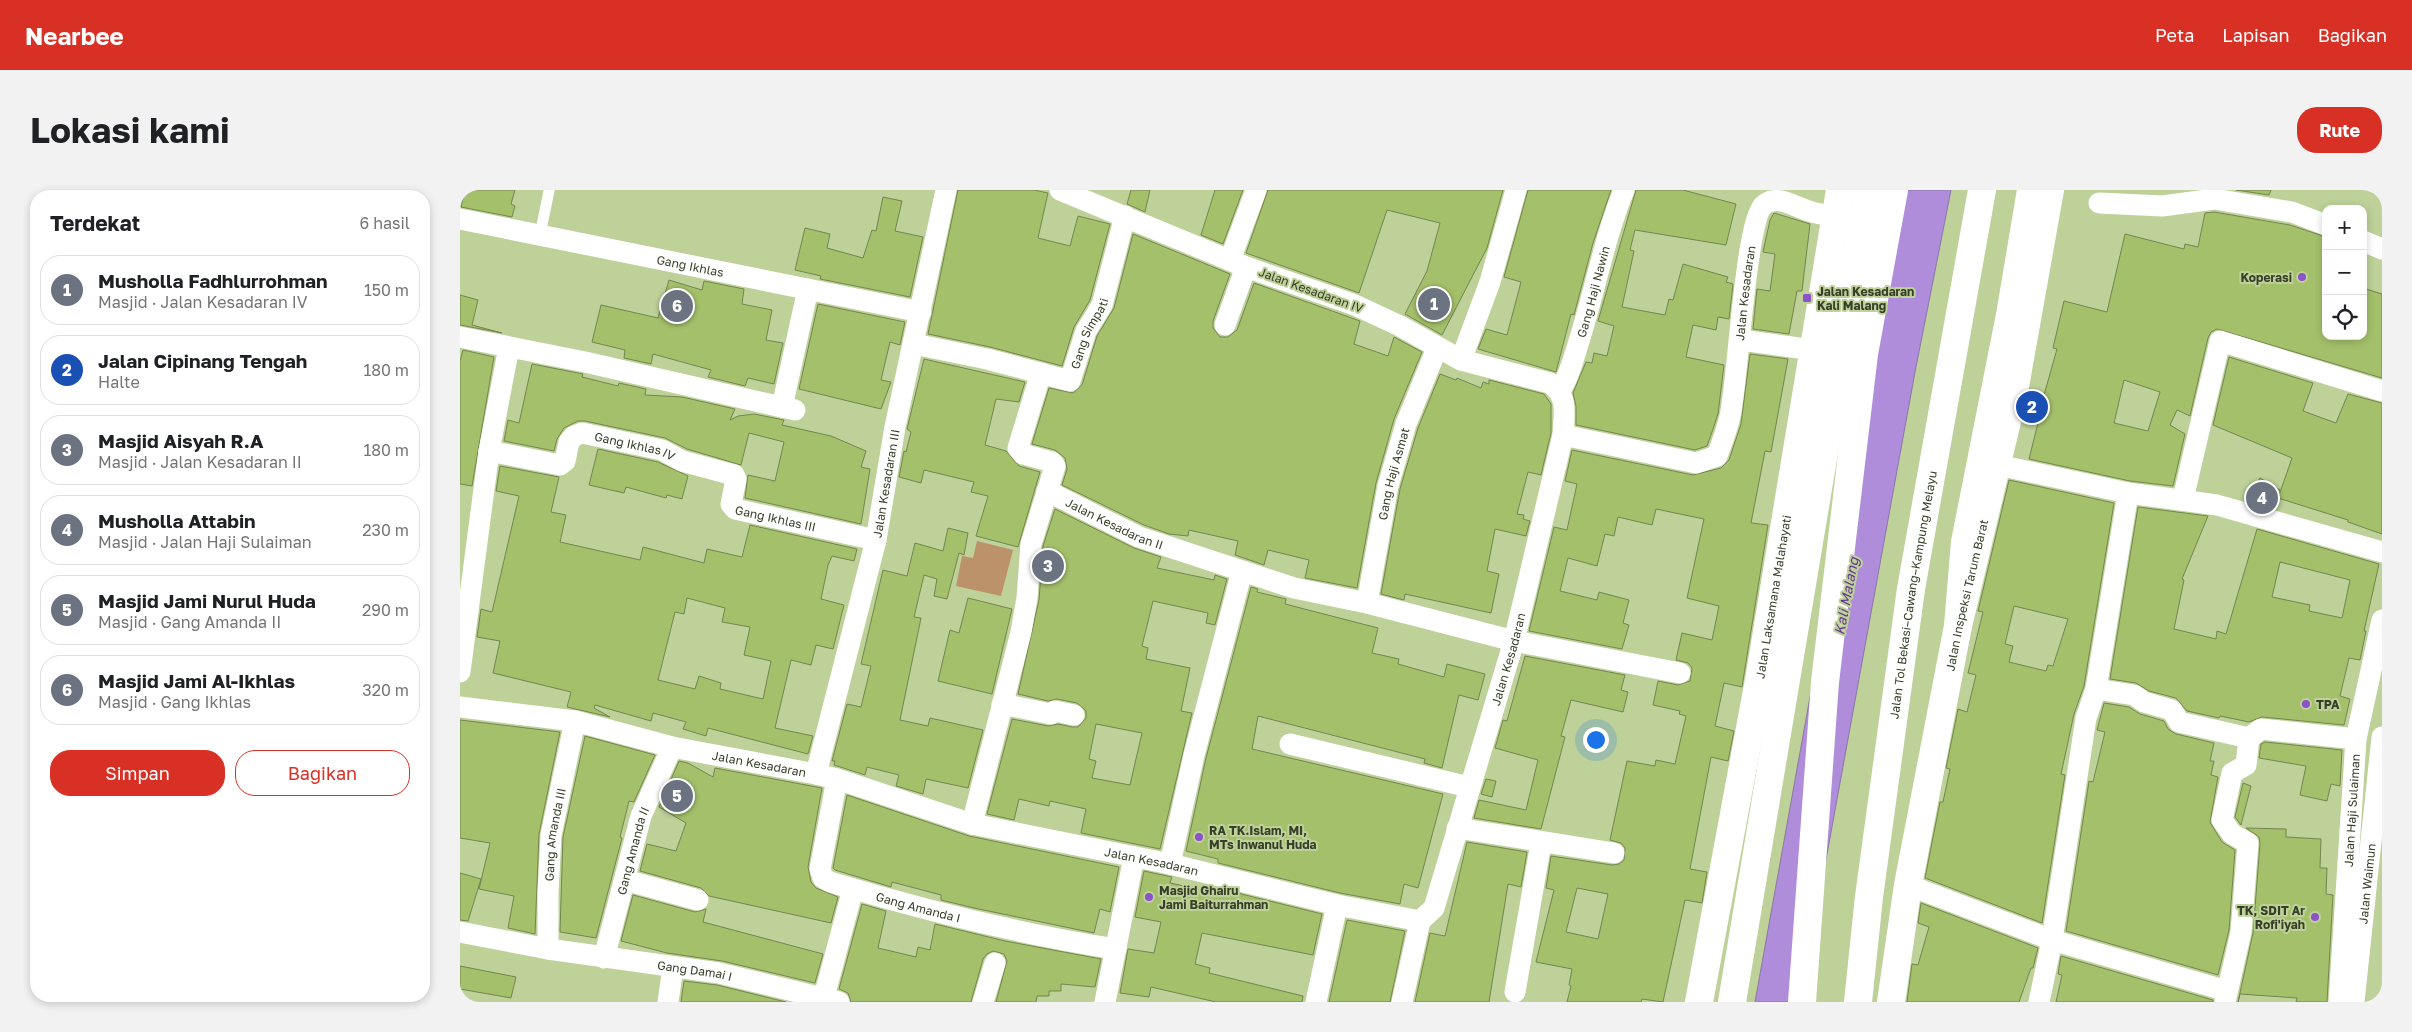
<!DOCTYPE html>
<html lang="id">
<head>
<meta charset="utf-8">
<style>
  body { margin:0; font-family:"Golos Text",sans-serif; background:#f2f2f2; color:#202124 }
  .controls { position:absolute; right:15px; top:15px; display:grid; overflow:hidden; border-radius:10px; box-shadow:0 2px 8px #0003 }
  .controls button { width:45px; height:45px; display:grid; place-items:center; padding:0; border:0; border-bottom:1px solid #e0e0e0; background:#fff; color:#202124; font:25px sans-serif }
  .you { position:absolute; left:1135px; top:549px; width:18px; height:18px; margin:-12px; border:4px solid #fff; border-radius:50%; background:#1a73e8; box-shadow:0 0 0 8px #1a73e833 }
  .badge { display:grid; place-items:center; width:32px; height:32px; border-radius:50%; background:#d93025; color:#fff; font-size:16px; font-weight:700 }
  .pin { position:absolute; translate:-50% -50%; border:2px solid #fff; box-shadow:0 1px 5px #0006 }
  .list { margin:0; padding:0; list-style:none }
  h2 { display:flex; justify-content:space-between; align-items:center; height:65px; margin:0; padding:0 20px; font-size:21px }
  h2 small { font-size:16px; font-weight:400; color:#757577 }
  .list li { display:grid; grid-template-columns:32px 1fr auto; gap:15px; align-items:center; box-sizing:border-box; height:70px; margin:0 10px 10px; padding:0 10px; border:1px solid #e0e0e0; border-radius:20px }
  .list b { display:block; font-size:19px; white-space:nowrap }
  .list p { margin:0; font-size:16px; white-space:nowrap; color:#757577 }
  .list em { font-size:16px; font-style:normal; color:#757577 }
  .actions { display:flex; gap:10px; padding:15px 20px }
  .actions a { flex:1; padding:11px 0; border:1px solid #d93025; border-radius:20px; text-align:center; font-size:18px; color:#d93025 }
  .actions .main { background:#d93025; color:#fff }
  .icon { flex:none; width:28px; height:28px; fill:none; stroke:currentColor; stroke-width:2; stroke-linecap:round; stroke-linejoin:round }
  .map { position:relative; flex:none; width:1922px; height:812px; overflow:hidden; border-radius:20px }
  header { display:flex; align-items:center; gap:30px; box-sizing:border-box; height:70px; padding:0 25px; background:#d93025; color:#fff }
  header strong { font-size:24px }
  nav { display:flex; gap:28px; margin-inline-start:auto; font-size:18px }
  .intro { display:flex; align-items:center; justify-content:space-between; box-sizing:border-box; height:120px; padding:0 30px }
  h1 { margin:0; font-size:35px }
  .button { padding:12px 22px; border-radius:20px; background:#d93025; color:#fff; font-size:18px; font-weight:700 }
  main { display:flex; gap:30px; padding:0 30px }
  aside { flex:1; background:#fff; border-radius:20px; box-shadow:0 2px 8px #0003 }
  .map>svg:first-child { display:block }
  .green { fill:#bc926b }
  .water { fill:#af8dda; stroke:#8b76a5 }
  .building { fill:#a4c06b; stroke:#738550; fill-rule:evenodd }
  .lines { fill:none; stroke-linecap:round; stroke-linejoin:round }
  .lane { stroke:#fff; stroke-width:11 }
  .street { stroke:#fff; stroke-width:21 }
  .primary { stroke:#fff; stroke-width:28 }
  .highway { stroke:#fff; stroke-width:28 }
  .poi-dot { fill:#8c52c8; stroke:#bdd199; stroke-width:2 }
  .labels { text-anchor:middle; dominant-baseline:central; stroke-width:4; stroke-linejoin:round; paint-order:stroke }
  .street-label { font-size:12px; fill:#373f28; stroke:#bdd199 }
  .poi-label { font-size:12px; font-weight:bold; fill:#373f28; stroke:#bdd199; text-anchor:start }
  .water-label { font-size:14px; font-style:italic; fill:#643691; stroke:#bdd199 }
</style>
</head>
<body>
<header>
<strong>Nearbee</strong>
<nav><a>Peta</a><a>Lapisan</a><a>Bagikan</a></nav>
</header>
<div class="intro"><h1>Lokasi kami</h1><a class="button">Rute</a></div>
<main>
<aside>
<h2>Terdekat<small>6 hasil</small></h2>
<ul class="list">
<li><span class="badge" style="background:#6b7280">1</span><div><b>Musholla Fadhlurrohman</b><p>Masjid · Jalan Kesadaran IV</p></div><em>150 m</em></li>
<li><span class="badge" style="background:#1a4fb4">2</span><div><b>Jalan Cipinang Tengah</b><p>Halte</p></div><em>180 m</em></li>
<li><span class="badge" style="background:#6b7280">3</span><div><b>Masjid Aisyah R.A</b><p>Masjid · Jalan Kesadaran II</p></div><em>180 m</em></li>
<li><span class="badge" style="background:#6b7280">4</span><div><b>Musholla Attabin</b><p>Masjid · Jalan Haji Sulaiman</p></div><em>230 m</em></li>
<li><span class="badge" style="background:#6b7280">5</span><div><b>Masjid Jami Nurul Huda</b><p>Masjid · Gang Amanda II</p></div><em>290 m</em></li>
<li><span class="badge" style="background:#6b7280">6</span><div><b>Masjid Jami Al-Ikhlas</b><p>Masjid · Gang Ikhlas</p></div><em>320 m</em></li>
</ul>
<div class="actions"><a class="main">Simpan</a><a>Bagikan</a></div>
</aside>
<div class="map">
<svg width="1922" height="812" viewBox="0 0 1922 812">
  <rect width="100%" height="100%" fill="#bdd199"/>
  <!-- green -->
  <path class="green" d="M517,351l36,9 -12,46 -45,-10 6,-30 11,2z"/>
  <!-- water -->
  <path class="water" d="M1445,0h46l-36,182 -115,630h-45l115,-638z"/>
  <!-- building -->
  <path class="building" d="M5,0h50l-4,14 4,2 -3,11 -51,-10z
    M498,0h76l14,3 -10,45 32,8 8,-30 32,8 -20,76 -16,27 -12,39 -72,-19 -62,-13z
    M671,0h19l-5,22 -18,-8z
    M755,0h28l-20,54 -22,-9z
    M808,0h235l-16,58 -45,87 -37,-21 22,-43 13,-48 -53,-13 -28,83 -113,-40z
    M1068,0h83l-18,53 -19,72 -3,-1 -15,58 -78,-23 8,-20 21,6 14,-53 -17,-5z
    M1176,0h47l53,14 -10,41 -91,-15 -5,20 4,1 -12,56 43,8 4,-16 4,1 10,-36 45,13 -2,5 7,2 -4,35 -11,-2 -2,13 -23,-5 -7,32 38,8 -6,49 -6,18 -5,14 -12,4 -119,-25v-19l-3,-13 13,-31 6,1 2,-10 13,3 7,-30 -16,-5z
    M1776,0h35l-2,5z
    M423,7l19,4 -7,30 28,6 -13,60 -90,-18 1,-3 -26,-6 10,-42 25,6 -3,14 36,10 9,-28 4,1z
    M1754,22l76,13 36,12v99h37v-48l19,6v84l-165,-49 -6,3 -3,6 -18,78 -13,-6 -7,15 15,9 -12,52 -43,-5 -101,-22 9,-36 -8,-2 6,-28 8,2 13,-46 -4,-1 11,-47 43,11 18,-78 59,15 1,-5 13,3 7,-34zM1664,190l36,12 -12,39 -34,-8z
    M1314,23l36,11 -8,67h-5l-8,43 -36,-5 4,-40 13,2 5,-37 -12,-2 7,-32z
    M673,44l97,40 -17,47v7l7,9h8l9,-7 17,-47 106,38 -6,23 34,12 6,-19 28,15 -28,67 -18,64 -19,105 -52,-10 4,-18 -41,-10 -4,15 -29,-10 3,-14 -49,-11 -1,6 -19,-2 -25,-9 -82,-40 5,-16 -2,-11 -10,-8 -23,-6 17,-56 24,5 9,-8 15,-49 17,-28z
    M209,90l33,10 2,-9 40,8 -2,15 30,6 -6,30 17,3 -9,41 -26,-6 -3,8 -37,-9 3,-7 -58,-16 -2,10 -27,-6 1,-8 -33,-8 9,-37 57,13z
    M0,105l18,5 -6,25 30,8 -42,-8z
    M358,114l87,18 -5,23 -10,-3 -9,38 10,2 -10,27 -82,-20z
    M3,160l31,7 -22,129 -12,-2v-123z
    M1290,164l38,5 -17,93 -6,-1 -14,72 17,2 -26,162 -18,-4 -9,43 19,5 -6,30 -17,-4 -21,112 17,3 -5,31 -17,-3 -22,102 -21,-3 -1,3h-74l4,-16 -2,-1 3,-16 -36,-7 18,-72 -8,-2 5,-32 61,9 7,-1 5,-4 1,-12 -4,-5 -11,-3 17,-79 28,5 1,-6 19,4 11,-48 -7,-2 1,-3 -27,-6 5,-24 20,4 12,-4 2,-13 -4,-5 -12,-3 6,-27 30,7 7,-34 -32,-8 17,-79 -48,-10 -4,16 -34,-8 -4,19 -9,-2 -8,32 -29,-8 -8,33 37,9 2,-8 30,8 -6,23 6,2 -7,24 -93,-18 25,-104 13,3 10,-46 -12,-3 7,-31 121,25 28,-7 8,-8 12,-36zM1117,698l31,6 -10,45 -32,-7z
    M1769,167l84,26 -10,28 33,12 12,-29 34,9v131l-34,-12v-2l-70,-22 14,-40 -79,-33z
    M464,169l101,23 -6,20 -23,-3 -11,46 21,6 13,15 21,6 -22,75 -42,-11 12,-40 -17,-4 3,-10 -50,-12 -3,13 -22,-6 5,-26 2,1 5,-20 -4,-3z
    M72,174l51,10 -1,3 36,9 1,-3 27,6 -1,6 37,2 53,12 -5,11 8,-4 16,-2 30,6 -2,5 49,11 35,15 -5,16 9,2 -9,55 -116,-26 3,-23 27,6 9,-39 -35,-9 -8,32 -54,-16 -22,-11 -80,-17h-7l-14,7 -7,11 -3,12 -50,-10 4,-21 11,3z
    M980,184l16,6 1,-2 24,10 2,-6 6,2v-4l55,14 7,10v29l-10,42 -13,-3 -11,42 7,1 -1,4 7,2 -4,15 -31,-7 -8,42 12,3 -8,39 -86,-19 -1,6 -23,-6 19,-105 18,-61z
    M138,259l60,13 30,14 -6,23 -15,-4 -1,3 -40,-11 -2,6 -35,-8z
    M40,276l59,11 -8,35 15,3 -6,27 80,18 3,-13 61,16 3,-14 35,8 8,-32 107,24 -3,12 -22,-5 -4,9 -7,34 23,6 -11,44 -17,-4 -5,20 -20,-5 -16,68 38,8 -5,18 -100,-26 -2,8 -23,-7 3,-7 -33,-9 -2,8 -56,-16 -1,3 16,9 -43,-10 4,-15 -78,-19 7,-32 -23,-4 4,-28 11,3 27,-116 -23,-5zM227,408l38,10 -3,14 28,5 -6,28 27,6 -8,38 -43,-10 1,-6 -22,-7 -4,13 -37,-9 17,-68 9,2z
    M1800,288l20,12 -10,17 -23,-7z
    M1549,290l105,23 -30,183 -10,28 -13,60 4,1 -23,148 -117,-45 15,-76h3l7,-33 -4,-1 12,-59 9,3 9,-37 -8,-2 15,-61 -5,-1zM1554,416l54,13 -15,47 -5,-1 -2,6 -37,-9 4,-16 -8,-2z
    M1678,317l70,9 -26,63 2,1 -10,49 42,10 1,-8 9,3 31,-105 122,35 -15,67h2l-6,29 -11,-2 -9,38 10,3 -6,26 -82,-8 -13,5 -29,-6 -1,2 -32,-7 -11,-13 -27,-7 -13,-8 -26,-4zM1820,372l70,18 -8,38 -33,-7 1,-6 -38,-8z
    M595,319l79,39 27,9 -4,11 57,12 1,-5 12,4 -12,46 -9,-2 2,-10 -55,-12 -11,45 6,2 -2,11 44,9 -9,43 11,2 -32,136 -79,-16 5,-24 -36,-8 -1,5 -30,-7 -5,21 -27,-6 25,-95 36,7 10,-2 14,3h6l8,-9v-7l-9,-8 -20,-4 -9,2 -30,-7 21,-94 4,-54zM636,534l46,9 -12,52 -38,-7 4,-17 -7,-2z
    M488,338l20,5 -4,22 -5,-2 -12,46 -13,-3 3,-17 -13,-4 -10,42 7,1 -21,102 28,6 2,-8 53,12 -15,58 -42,-9 -3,15 -27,-8 3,-11 -32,-8 -2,8 -31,-10 1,-4h-3l15,-57 14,3 10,-41 -10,-2 22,-94 24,6 8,-33 28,8z
    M791,397l7,2 -1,3 29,7 -1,5 93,24 -6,25 27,6 -1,5 46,13 3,-13 38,10 -7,26 -19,-5 -17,73 -18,-5 1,-4 -167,-43 -6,33 191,45 -25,94 -14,-4 -4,20 -60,-11 -122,-30v-4l-32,-8 20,-93z
    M508,408l44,11 -20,85 -54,-13 12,-51 9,3z
    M1065,466l100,19 -4,15 7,2 -5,20 -52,-12 -10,36 4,1 -24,92 -67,-11 5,-18 47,10 12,-50 -43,-12 8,-28 4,1z
    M1644,513l25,4 11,7 24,7 4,8 8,5 38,9 -4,18h4l-3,14 7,2 -8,45 12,20 13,8 -6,80 -11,45 -152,-44 23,-150 4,1 12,-50 -8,-2z
    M0,530l100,12 -21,102 -4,100 -27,-6 6,-32 -35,-7 11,-46 -30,-5z
    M125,546l70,19 -21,47 -5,-1 -9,36 2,1 -26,100 -36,-6 3,-95z
    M1805,552l77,8 -2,36 -9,-2 -4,17 -27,-6 6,-29 -47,-8 2,-14z
    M219,571l9,2 25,14 2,-9 107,20 -14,79 3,15 5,6 22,9 -7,26 -122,-27 -8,-8 -61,-17 7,-27 29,7 10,-28 -27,-16z
    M1026,589l10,2 -4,16 -11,-3z
    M1783,593l8,3 -10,39 -6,-8z
    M387,605l122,41 150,31 -9,45 -10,-3 -6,24 -120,-25 -33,-8v-5l-49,-13 -1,5 -56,-17 -2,-2z
    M1786,638l40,1v8l35,2 -1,29h7l-1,26 7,1 -6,107h-31l1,-4 -57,-4 -2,8 15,-69 7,-89 -1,-7z
    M1007,652l60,10 -6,35 -13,-3 -19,118h-74l15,-69 15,3z
    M684,681l28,6 -2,6 42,9 1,-5 109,27 -9,41 -111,-22 -7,31 15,4 -1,5 94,23 -1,6h-86l-65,-15 -2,10 -29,-4 8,-44 26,4 7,-31 -26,-5z
    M0,683l21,6 -13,42 -8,-1z
    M173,705l62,17 11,-3 -3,13 120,32 -8,29 -93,-22 -55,-8 -46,-12z
    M1461,713l117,45 -5,20h-2l-12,34h-112l5,-38 6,1 11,-38 -11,-4z
    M402,714l24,7 -8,37 38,9 2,-10 12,3 5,-26 70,17 96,18 -6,28 -34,-3v7h-12v5h-12l-1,6h-40l11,-41 -3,-7 -11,-3 -6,3 -4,5 -12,43h-120l-3,-9 -9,-4z
    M887,730l58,11 -15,71h-61z
    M1601,766l152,44v2h-157l6,-27 -4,-1z
    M0,776l56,11 -5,21 -51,-9z
    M224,791l33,4 69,17h-105z"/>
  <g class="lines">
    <!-- lane -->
    <path class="lane" d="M80,45l9,-44"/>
    <!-- street -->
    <g class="street">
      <path d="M1639,13l63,3 52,-7 78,13 34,13"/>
      <path id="s1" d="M0,29l461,93"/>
      <path d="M1903,51l19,8"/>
      <path d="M770,70l26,-70"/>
      <path d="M765,135l21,-58"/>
      <path d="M0,147l125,25 210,48"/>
      <path d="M1281,150l72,10"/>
      <path id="s2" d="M454,154l73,15 83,22 16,-50 16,-26 23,-89"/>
      <path d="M1001,170l29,-78 26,-92"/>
      <path id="s3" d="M1100,201c9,-15 14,-33 19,-50 16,-50 25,-102 45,-151"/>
      <path d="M322,217l26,-118"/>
      <path id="s4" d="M1103,245l133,28 21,-7c5,-13 10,-26 13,-40 8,-33 15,-199 35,-212 14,-10 31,4 44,7 8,3 17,4 26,5"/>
      <path id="s5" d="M29,261l71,14 5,-4 4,-19 5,-6 8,-3 80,17 20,11 52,14 2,4 -5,25 4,5 141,31"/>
      <path d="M1538,275l130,28 89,12 165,47"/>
      <path id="s6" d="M587,301l92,46 155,51 73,15 147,38 166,32"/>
      <path d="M1723,309l37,-158 162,50"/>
      <path id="s7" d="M907,413l21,-117 18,-62 31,-76"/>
      <path d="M0,482l29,-221 20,-104"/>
      <path d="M1636,499l38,6 10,7 28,8 7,12 70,16"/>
      <path d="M542,514l49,10 4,-3 19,4"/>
      <path id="s8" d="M0,517l115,14 97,26 144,27 21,5 135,45 198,40 167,41 83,16 14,-13 80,-267 49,-206c1,-20 6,-39 -13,-52l-89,-23 -61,-34 -45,-21 -109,-38 -186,-77"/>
      <path d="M830,554l179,43"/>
      <path id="s9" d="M356,584l60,-234 19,-113 51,-237"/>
      <path id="s10" d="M377,589l-17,90 3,9 7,4c93,28 189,52 286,67"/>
      <path d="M512,634l49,-192 6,-34 4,-54 24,-78 -3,-4 -29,-8 -5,-6 23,-75"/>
      <path d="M997,638l157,25"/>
      <path d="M710,674l24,-109 48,-184"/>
      <path d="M165,690l73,20"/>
      <path d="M1448,695l144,55 175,51"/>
      <path id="s11" d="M0,742l88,17 171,24 120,29"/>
      <path id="s12" d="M88,759v-57l3,-57 24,-114"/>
      <path id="s13" d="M144,768l37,-142 31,-69"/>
      <path d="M1055,802l26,-149"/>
      <path d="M364,807l29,-108"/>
      <path d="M208,812l5,-35"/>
      <path d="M523,812l12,-39"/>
      <path d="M645,812l29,-145"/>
      <path d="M856,812l21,-97"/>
      <path d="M942,812l18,-81"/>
      <path d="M1579,812l13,-62 34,-222 10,-29 32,-196"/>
      <path d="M1765,812l16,-70 7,-89 -16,-9 -10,-14 10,-47 14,-8 3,-27 12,-9 95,10"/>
      <path id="s14" d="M1879,812l17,-263 26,-119"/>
      <path id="s15" d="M1894,812l28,-265"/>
    </g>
    <!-- primary -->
    <g class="primary">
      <path id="s16" d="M1239,812l60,-322 81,-490"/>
      <path id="s17" d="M1431,812l17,-117 50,-259 56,-234 36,-202"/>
    </g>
    <!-- highway -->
    <g class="highway">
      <path d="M1498,436l7,-84 45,-227 21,-125"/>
      <path d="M1272,812l136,-812"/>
      <path d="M1342,812l23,-320 39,-328 30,-164"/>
      <path id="s18" d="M1398,812l11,-105 42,-308 71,-399"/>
    </g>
  </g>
  <!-- markers -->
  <g class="poi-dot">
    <circle cx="1842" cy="87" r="5"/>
    <rect x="1342" y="103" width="10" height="10" rx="2.5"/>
    <circle cx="1846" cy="514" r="5"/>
    <circle cx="739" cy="647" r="5"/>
    <circle cx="689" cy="707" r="5"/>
    <circle cx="1855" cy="727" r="5"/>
  </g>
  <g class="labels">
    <!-- street labels -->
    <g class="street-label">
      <text stroke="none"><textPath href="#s1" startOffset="235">Gang Ikhlas</textPath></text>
      <text transform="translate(851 100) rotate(20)">Jalan Kesadaran IV</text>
      <text stroke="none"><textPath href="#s3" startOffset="105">Gang Haji Nawin</textPath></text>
      <text stroke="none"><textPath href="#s4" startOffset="324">Jalan Kesadaran</textPath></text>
      <text stroke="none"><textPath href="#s2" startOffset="212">Gang Simpati</textPath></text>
      <text stroke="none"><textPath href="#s5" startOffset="169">Gang Ikhlas IV</textPath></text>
      <text stroke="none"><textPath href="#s7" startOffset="132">Gang Haji Asmat</textPath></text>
      <text stroke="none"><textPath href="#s9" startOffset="299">Jalan Kesadaran III</textPath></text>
      <text stroke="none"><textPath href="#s5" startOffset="351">Gang Ikhlas III</textPath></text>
      <text stroke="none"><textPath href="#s6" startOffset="75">Jalan Kesadaran II</textPath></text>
      <text stroke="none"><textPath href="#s18" startOffset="411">Jalan Tol Bekasi–Cawang–Kampung Melayu</textPath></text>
      <text stroke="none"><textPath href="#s17" startOffset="414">Jalan Inspeksi Tarum Barat</textPath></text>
      <text stroke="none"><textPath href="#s16" startOffset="412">Jalan Laksamana Malahayati</textPath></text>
      <text stroke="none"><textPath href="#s8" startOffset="1264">Jalan Kesadaran</textPath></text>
      <text stroke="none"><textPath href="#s8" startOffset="305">Jalan Kesadaran</textPath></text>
      <text stroke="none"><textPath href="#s14" startOffset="192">Jalan Haji Sulaiman</textPath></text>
      <text stroke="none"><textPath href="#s12" startOffset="115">Gang Amanda III</textPath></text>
      <text stroke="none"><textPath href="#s13" startOffset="111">Gang Amanda II</textPath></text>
      <text stroke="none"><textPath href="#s8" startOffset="710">Jalan Kesadaran</textPath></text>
      <text stroke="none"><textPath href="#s15" startOffset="119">Jalan Waimun</textPath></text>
      <text stroke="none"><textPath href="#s10" startOffset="201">Gang Amanda I</textPath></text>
      <text stroke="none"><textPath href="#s11" startOffset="238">Gang Damai I</textPath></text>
    </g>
    <!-- poi labels -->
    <g class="poi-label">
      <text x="1832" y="87" text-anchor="end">Koperasi</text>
      <text x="1357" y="101">Jalan Kesadaran<tspan x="1357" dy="14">Kali Malang</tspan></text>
      <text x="1856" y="514">TPA</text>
      <text x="749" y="640">RA TK.Islam, MI,<tspan x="749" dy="14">MTs Inwanul Huda</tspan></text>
      <text x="699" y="700">Masjid Ghairu<tspan x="699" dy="14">Jami Baiturrahman</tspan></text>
      <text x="1845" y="720" text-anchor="end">TK, SDIT Ar<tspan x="1845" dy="14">Rofi'iyah</tspan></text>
    </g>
    <!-- water labels -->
    <g class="water-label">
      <text transform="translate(1386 406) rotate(-79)">Kali Malang</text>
    </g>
  </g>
</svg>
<div class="controls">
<button>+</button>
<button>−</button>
<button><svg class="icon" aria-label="locate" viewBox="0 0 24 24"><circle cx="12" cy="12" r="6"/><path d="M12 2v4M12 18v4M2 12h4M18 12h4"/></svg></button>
</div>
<div class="you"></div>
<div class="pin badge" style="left:974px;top:114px;background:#6b7280">1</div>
<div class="pin badge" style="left:1572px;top:217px;background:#1a4fb4">2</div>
<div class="pin badge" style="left:588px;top:376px;background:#6b7280">3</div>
<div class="pin badge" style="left:1802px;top:308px;background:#6b7280">4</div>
<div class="pin badge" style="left:217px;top:606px;background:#6b7280">5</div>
<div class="pin badge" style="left:217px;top:116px;background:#6b7280">6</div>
</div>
</main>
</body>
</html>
